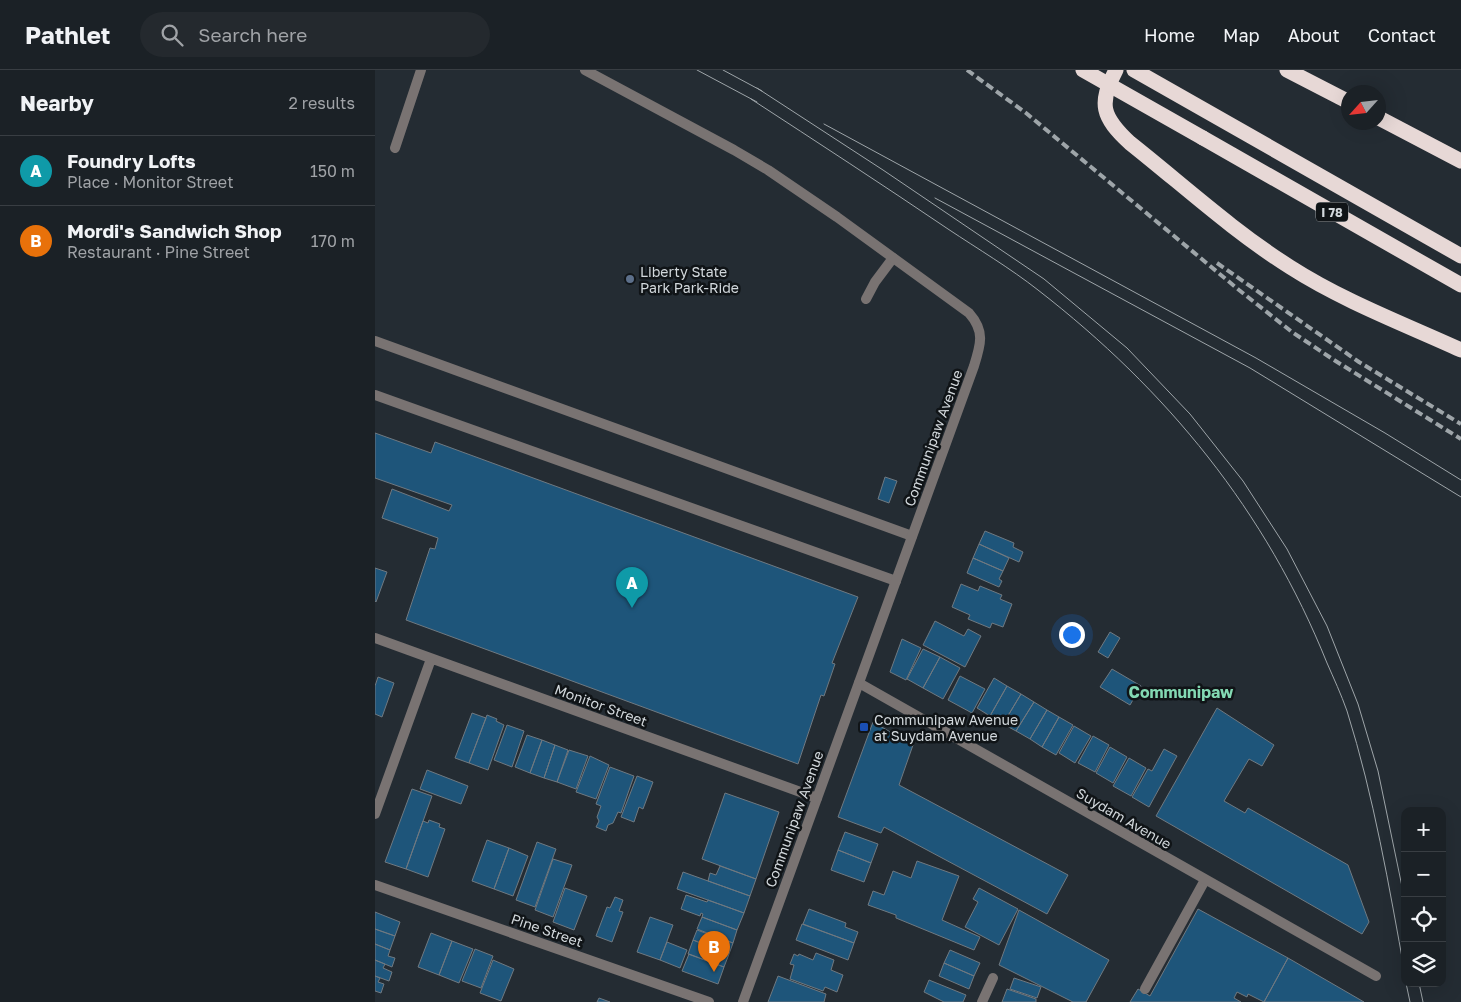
<!DOCTYPE html>
<html lang="en">
<head>
<meta charset="utf-8">
<style>
  body { margin:0; font-family:"Golos Text",sans-serif; background:#24292e; color:#f1f3f6 }
  .controls { position:absolute; right:15px; bottom:15px; display:grid; overflow:hidden; border-radius:10px; box-shadow:0 5px 20px #0002 }
  .controls button { width:45px; height:45px; display:grid; place-items:center; padding:0; border:0; border-bottom:1px solid #393e43; background:#1b2126; color:#f1f3f6; font:25px sans-serif }
  .compass { position:absolute; left:966px; top:15px; width:45px; height:45px; border-radius:50%; background:#1b2126; box-shadow:0 5px 20px #0002; rotate:243deg }
  .you { position:absolute; left:696px; top:564px; width:18px; height:18px; margin:-12px; border:4px solid #fff; border-radius:50%; background:#1a73e8; box-shadow:0 0 0 8px #1a73e833 }
  .badge { display:grid; place-items:center; width:32px; height:32px; border-radius:50%; background:#ea580c; color:#fff; font-size:16px; font-weight:700 }
  .pin { position:absolute; translate:-50% -41px; filter:drop-shadow(0 1px 2px #0008) }
  .pin::after { content:''; position:absolute; top:26px; width:18px; height:15px; background:inherit; clip-path:polygon(0 0,100% 0,50% 100%) }
  .list { margin:0; padding:0; list-style:none }
  h2 { display:flex; justify-content:space-between; align-items:center; height:65px; margin:0; padding:0 20px; font-size:21px }
  h2 small { font-size:16px; font-weight:400; color:#a0a3a7 }
  .list li { display:grid; grid-template-columns:32px 1fr auto; gap:15px; align-items:center; box-sizing:border-box; height:70px; padding:0 20px; border-top:1px solid #393e43 }
  .list b { display:block; font-size:19px; white-space:nowrap }
  .list p { margin:0; font-size:16px; white-space:nowrap; color:#a0a3a7 }
  .list em { font-size:16px; font-style:normal; color:#a0a3a7 }
  .icon { flex:none; width:28px; height:28px; fill:none; stroke:currentColor; stroke-width:2; stroke-linecap:round; stroke-linejoin:round }
  .map { position:relative; flex:none; width:1086px; height:932px; overflow:hidden }
  header { display:flex; align-items:center; gap:30px; box-sizing:border-box; height:70px; padding:0 25px; background:#1b2126; border-bottom:1px solid #393e43 }
  header strong { font-size:24px }
  nav { display:flex; gap:28px; margin-inline-start:auto; font-size:18px }
  .search { width:350px; height:45px; background:#24292e; display:flex; align-items:center; gap:12px; box-sizing:border-box; padding:0 18px; border-radius:28px; color:#a0a3a7; font-size:19px }
  main { display:flex }
  aside { flex:1; background:#1b2126 }
  .map>svg:first-child { display:block }
  .building { fill:#1e557a; stroke:#6f7981 }
  .lines { fill:none; stroke-linecap:round; stroke-linejoin:round }
  .service { stroke:#797372; stroke-width:10 }
  .minor { stroke:#797372; stroke-width:10 }
  .tertiary { stroke:#797372; stroke-width:10 }
  .motorway { stroke:#e7d8d6; stroke-width:15 }
  .tram { stroke:#9ea5a9; stroke-width:1 }
  .rail { stroke:#9ea5a9; stroke-width:4; stroke-dasharray:8 4; stroke-linecap:butt }
  .motorway-bridge { stroke:#e7d8d6; stroke-width:15 }
  .service-dot { fill:#5c6f8a; stroke:#101417; stroke-width:2 }
  .transit-dot { fill:#1a4fb4; stroke:#101417; stroke-width:2 }
  .labels { text-anchor:middle; dominant-baseline:central; stroke-width:5; stroke-linejoin:round; paint-order:stroke }
  .shield { fill:#101417; stroke:#989da1; stroke-width:1 }
  .shield-label { font-size:12px; font-weight:bold; fill:#d2d8dc }
  .poi-label { font-size:14px; fill:#d2d8dc; stroke:#101417; text-anchor:start }
  .street-label { font-size:14px; fill:#d2d8dc; stroke:#101417 }
  .quarter-label { font-size:16px; font-weight:bold; fill:#83d9b3; stroke:#101417 }
</style>
</head>
<body>
<header>
<strong>Pathlet</strong>
<div class="search"><svg class="icon" aria-label="search" viewBox="0 0 24 24"><circle cx="10" cy="10" r="6"/><path d="M15 15l6 6"/></svg>Search here</div>
<nav><a>Home</a><a>Map</a><a>About</a><a>Contact</a></nav>
</header>
<main>
<aside>
<h2>Nearby<small>2 results</small></h2>
<ul class="list">
<li><span class="badge" style="background:#0f9aa8">A</span><div><b>Foundry Lofts</b><p>Place · Monitor Street</p></div><em>150 m</em></li>
<li><span class="badge" style="background:#e8710a">B</span><div><b>Mordi's Sandwich Shop</b><p>Restaurant · Pine Street</p></div><em>170 m</em></li>
</ul>
</aside>
<div class="map">
<svg width="1086" height="932" viewBox="0 0 1086 932">
  <rect width="100%" height="100%" fill="#242c33"/>
  <!-- building -->
  <path class="building" d="M0,363l56,20 4,-11 423,155 -26,66 3,1 -11,32 -3,-1 -23,69 -392,-144 24,-72 5,1 3,-11 -56,-20 10,-29 57,22 3,-6 -77,-27z
    M510,407l12,4 -8,22 -11,-4z
    M610,461l29,12 -1,4 10,5 -4,10 -40,-18z
    M604,474l30,14 -6,13 -30,-13z
    M598,488l30,13 -4,8 3,2 -3,6 -32,-14z
    M0,498l12,4 -11,30 -1,-1z
    M586,514l17,7 2,-5 22,9 -2,4 12,5 -9,23 -11,-4 -2,5 -22,-9 2,-4 -18,-8z
    M560,551l29,15 4,-7 13,7 -16,31 -42,-22z
    M735,562l10,6 -12,20 -10,-6z
    M527,569l19,9 -15,32 -16,-8z
    M548,579l17,8 -17,31 -16,-9z
    M565,587l20,11 -17,31 -20,-11z
    M737,599l29,17 -11,19 -30,-18z
    M585,606l25,13 -13,24 -24,-13z
    M3,607l16,6 -12,34 -7,-3v-28z
    M619,608l13,8 -17,30 -13,-8z
    M632,616l14,8 -18,30 -13,-8z
    M646,624l13,8 -18,29 -13,-7z
    M659,632l13,8 -17,29 -14,-8z
    M842,638l57,37 -12,21 -13,-7 -25,42 21,12 3,-5 100,57 21,57 -7,12 -206,-118z
    M672,640l12,7 -17,30 -12,-8z
    M97,643l14,5 -17,45 -14,-5z
    M112,645l10,4 -1,2 8,4 -16,45 -19,-7z
    M684,647l14,8 -17,30 -14,-8z
    M498,652l40,23 -14,40 169,90 -21,39 -163,-87 -3,6 -43,-16z
    M132,655l17,6 -12,36 -18,-7z
    M699,656l17,10 -16,27 -16,-10z
    M152,665l15,5 -12,33 -15,-6z
    M718,666l16,9 -14,27 -17,-9z
    M167,670l13,5 -11,33 -14,-5z
    M180,675l13,5 -11,32 -13,-4z
    M735,677l17,10 -14,26 -17,-10z
    M789,679l13,7 -28,51 -17,-10 16,-28 4,2z
    M194,680l19,6 -12,33 -19,-7z
    M215,686l19,9 -13,34 -20,-7z
    M754,688l17,10 -15,28 -18,-10z
    M235,697l24,9 -13,37 -3,-1 -5,11 -5,2 -2,6 -10,-4 3,-6 -2,-4 4,-11 -5,-2z
    M52,700l41,16 -7,18 -41,-15z
    M262,706l16,6 -10,27 -4,-2 -5,15 -13,-5z
    M37,719l20,7 -26,73 -21,-7z
    M350,723l54,19 -23,67 -54,-20z
    M54,750l11,4 -1,3 6,2 -17,48 -22,-8 17,-48 5,2z
    M470,762l33,12 -7,19 -33,-13z
    M112,770l22,8 -15,41 -22,-8z
    M162,772l19,7 -21,58 -19,-7z
    M134,778l19,8 -15,40 -19,-7z
    M463,780l33,13 -7,19 -33,-12z
    M178,789l19,6 -19,52 -18,-7z
    M542,791l42,15 -17,44 38,17 -6,13 -78,-32v-3l-28,-10 5,-14 11,4 9,-24 18,7z
    M345,796l36,13 -6,17 -42,-15 2,-8 6,2z
    M308,802l67,24 -6,17 -67,-24z
    M190,818l22,8 -13,34 -21,-8z
    M604,818l39,21 -19,36 -34,-18 13,-25 -5,-3z
    M311,825l21,7 1,-2 36,13 -7,17 -35,-13 1,-3 -2,-1 -1,3 -19,-7z
    M240,827l8,3 -4,11 4,1 -11,30 -16,-6 11,-29 3,1z
    M434,839l37,14 -1,4 13,5 -4,11 -51,-19z
    M823,839l90,49 -24,44 -16,-8 -1,3 -10,-5 -3,6 7,4h-111l8,-13 12,7z
    M644,840l90,50 -23,42h-13l-74,-37z
    M0,842l25,10 -5,14 -20,-7z
    M275,847l23,8 -13,35 -23,-8z
    M327,847l35,13 -4,13 -36,-14z
    M427,854l52,19 -6,17 -52,-20z
    M0,859l20,7 -5,14 -15,-6z
    M322,860l36,13 -4,11 -36,-14z
    M56,863l21,8 -13,34 -21,-8z
    M318,870l36,14 -5,13 -36,-13z
    M77,871l21,8 -14,34 -20,-8z
    M292,872l20,8 -7,18 -20,-8z
    M0,874l15,6 -2,6 7,2 -3,9 -17,-7z
    M100,879l18,7 -12,32 -19,-7z
    M575,880l30,13 -6,13 -30,-13z
    M441,883l18,7 -3,10 12,5 -6,17 -12,-5 -2,4 -33,-12 4,-14 -4,-1 4,-10 4,2 1,-2 14,6z
    M314,884l35,13 -6,17 -36,-13z
    M913,888l76,44h-100z
    M0,890l10,4 -2,4 9,4 -3,9 -14,-5z
    M118,890l21,9 -13,32 -21,-8z
    M569,893l30,13 -5,13 -30,-13z
    M0,906l5,2 -2,4 6,2 -3,9 -6,-2z
    M403,906l48,18 -2,8h-56z
    M639,908l27,9 -4,11 -27,-9z
    M554,910l37,15 -3,7h-19l-20,-10z
    M632,919l29,10v3h-34z
    M224,928l11,4h-13z"/>
  <g class="lines">
    <!-- service -->
    <path class="service" d="M20,78l26,-78
      M491,229l9,-17 18,-24
      M0,271l537,195
      M0,325l521,186
      M770,919l60,-109"/>
    <!-- minor -->
    <path class="minor" d="M0,568l442,160
      M484,613l517,293
      M0,744l56,-155
      M0,815l334,117
      M607,932l11,-24"/>
    <!-- tertiary -->
    <path class="tertiary" d="M210,0l149,80 34,20 69,47 132,96c16,18 12,31 5,53l-231,636"/>
    <!-- motorway -->
    <path class="motorway" d="M741,0c-18,34 -14,47 14,73 53,42 103,88 160,124 53,34 114,57 171,83
      M759,0l327,186
      M912,0l62,32
      M1004,48l82,43
      M828,68l258,147"/>
    <!-- tram -->
    <path class="tram" d="M322,0l60,32
      M348,0l39,21
      M382,18l126,82 161,109 83,69 63,66 53,67 44,68 40,77 31,78 20,67 27,130
      M376,29c66,43 132,86 197,130 30,20 62,39 90,61 129,100 228,221 289,373 7,16 14,31 20,48 27,86 42,175 58,263
      M449,54l432,234 129,75 76,47
      M560,128l315,170 211,129
      M1031,913l4,19
      M1044,913l4,19"/>
    <!-- rail -->
    <path class="rail" d="M592,0l59,43 213,177 53,42 42,28 127,79
      M842,193l142,99 102,62"/>
    <!-- motorway-bridge -->
    <path class="motorway-bridge" d="M708,0l120,68"/>
  </g>
  <!-- markers -->
  <circle class="service-dot" cx="255" cy="209" r="5"/>
  <rect class="transit-dot" x="484" y="652" width="10" height="10" rx="2.5"/>
  <g class="labels">
    <!-- shield labels -->
    <rect class="shield" x="941" y="132.5" width="32" height="19" rx="4"/>
    <g class="shield-label">
      <text x="957" y="142">I 78</text>
    </g>
    <!-- poi labels -->
    <g class="poi-label">
      <text x="265" y="201">Liberty State<tspan x="265" dy="16">Park Park-Ride</tspan></text>
      <text x="499" y="649">Communipaw Avenue<tspan x="499" dy="16">at Suydam Avenue</tspan></text>
    </g>
    <!-- street labels -->
    <g class="street-label">
      <text transform="translate(558 368) rotate(-70)">Communipaw Avenue</text>
      <text transform="translate(226 635) rotate(20)">Monitor Street</text>
      <text transform="translate(749 748) rotate(30)">Suydam Avenue</text>
      <text transform="translate(419 749) rotate(-70)">Communipaw Avenue</text>
      <text transform="translate(172 860) rotate(19)">Pine Street</text>
    </g>
    <!-- quarter labels -->
    <g class="quarter-label">
      <text x="806" y="622">Communipaw</text>
    </g>
  </g>
</svg>
<div class="controls">
<button>+</button>
<button>−</button>
<button><svg class="icon" aria-label="locate" viewBox="0 0 24 24"><circle cx="12" cy="12" r="6"/><path d="M12 2v4M12 18v4M2 12h4M18 12h4"/></svg></button>
<button><svg class="icon" aria-label="layers" viewBox="0 0 24 24"><path d="M12 4l9 5-9 5-9-5zM3 14l9 5 9-5"/></svg></button>
</div>
<svg class="compass" viewBox="-18 -18 36 36"><path d="M0-13l5 13h-10z" fill="#e53935"/><path d="M0 13l5-13h-10z" fill="#a0a3a7"/></svg>
<div class="you"></div>
<div class="pin badge" style="left:257px;top:538px;background:#0f9aa8">A</div>
<div class="pin badge" style="left:339px;top:902px;background:#e8710a">B</div>
</div>
</main>
</body>
</html>
